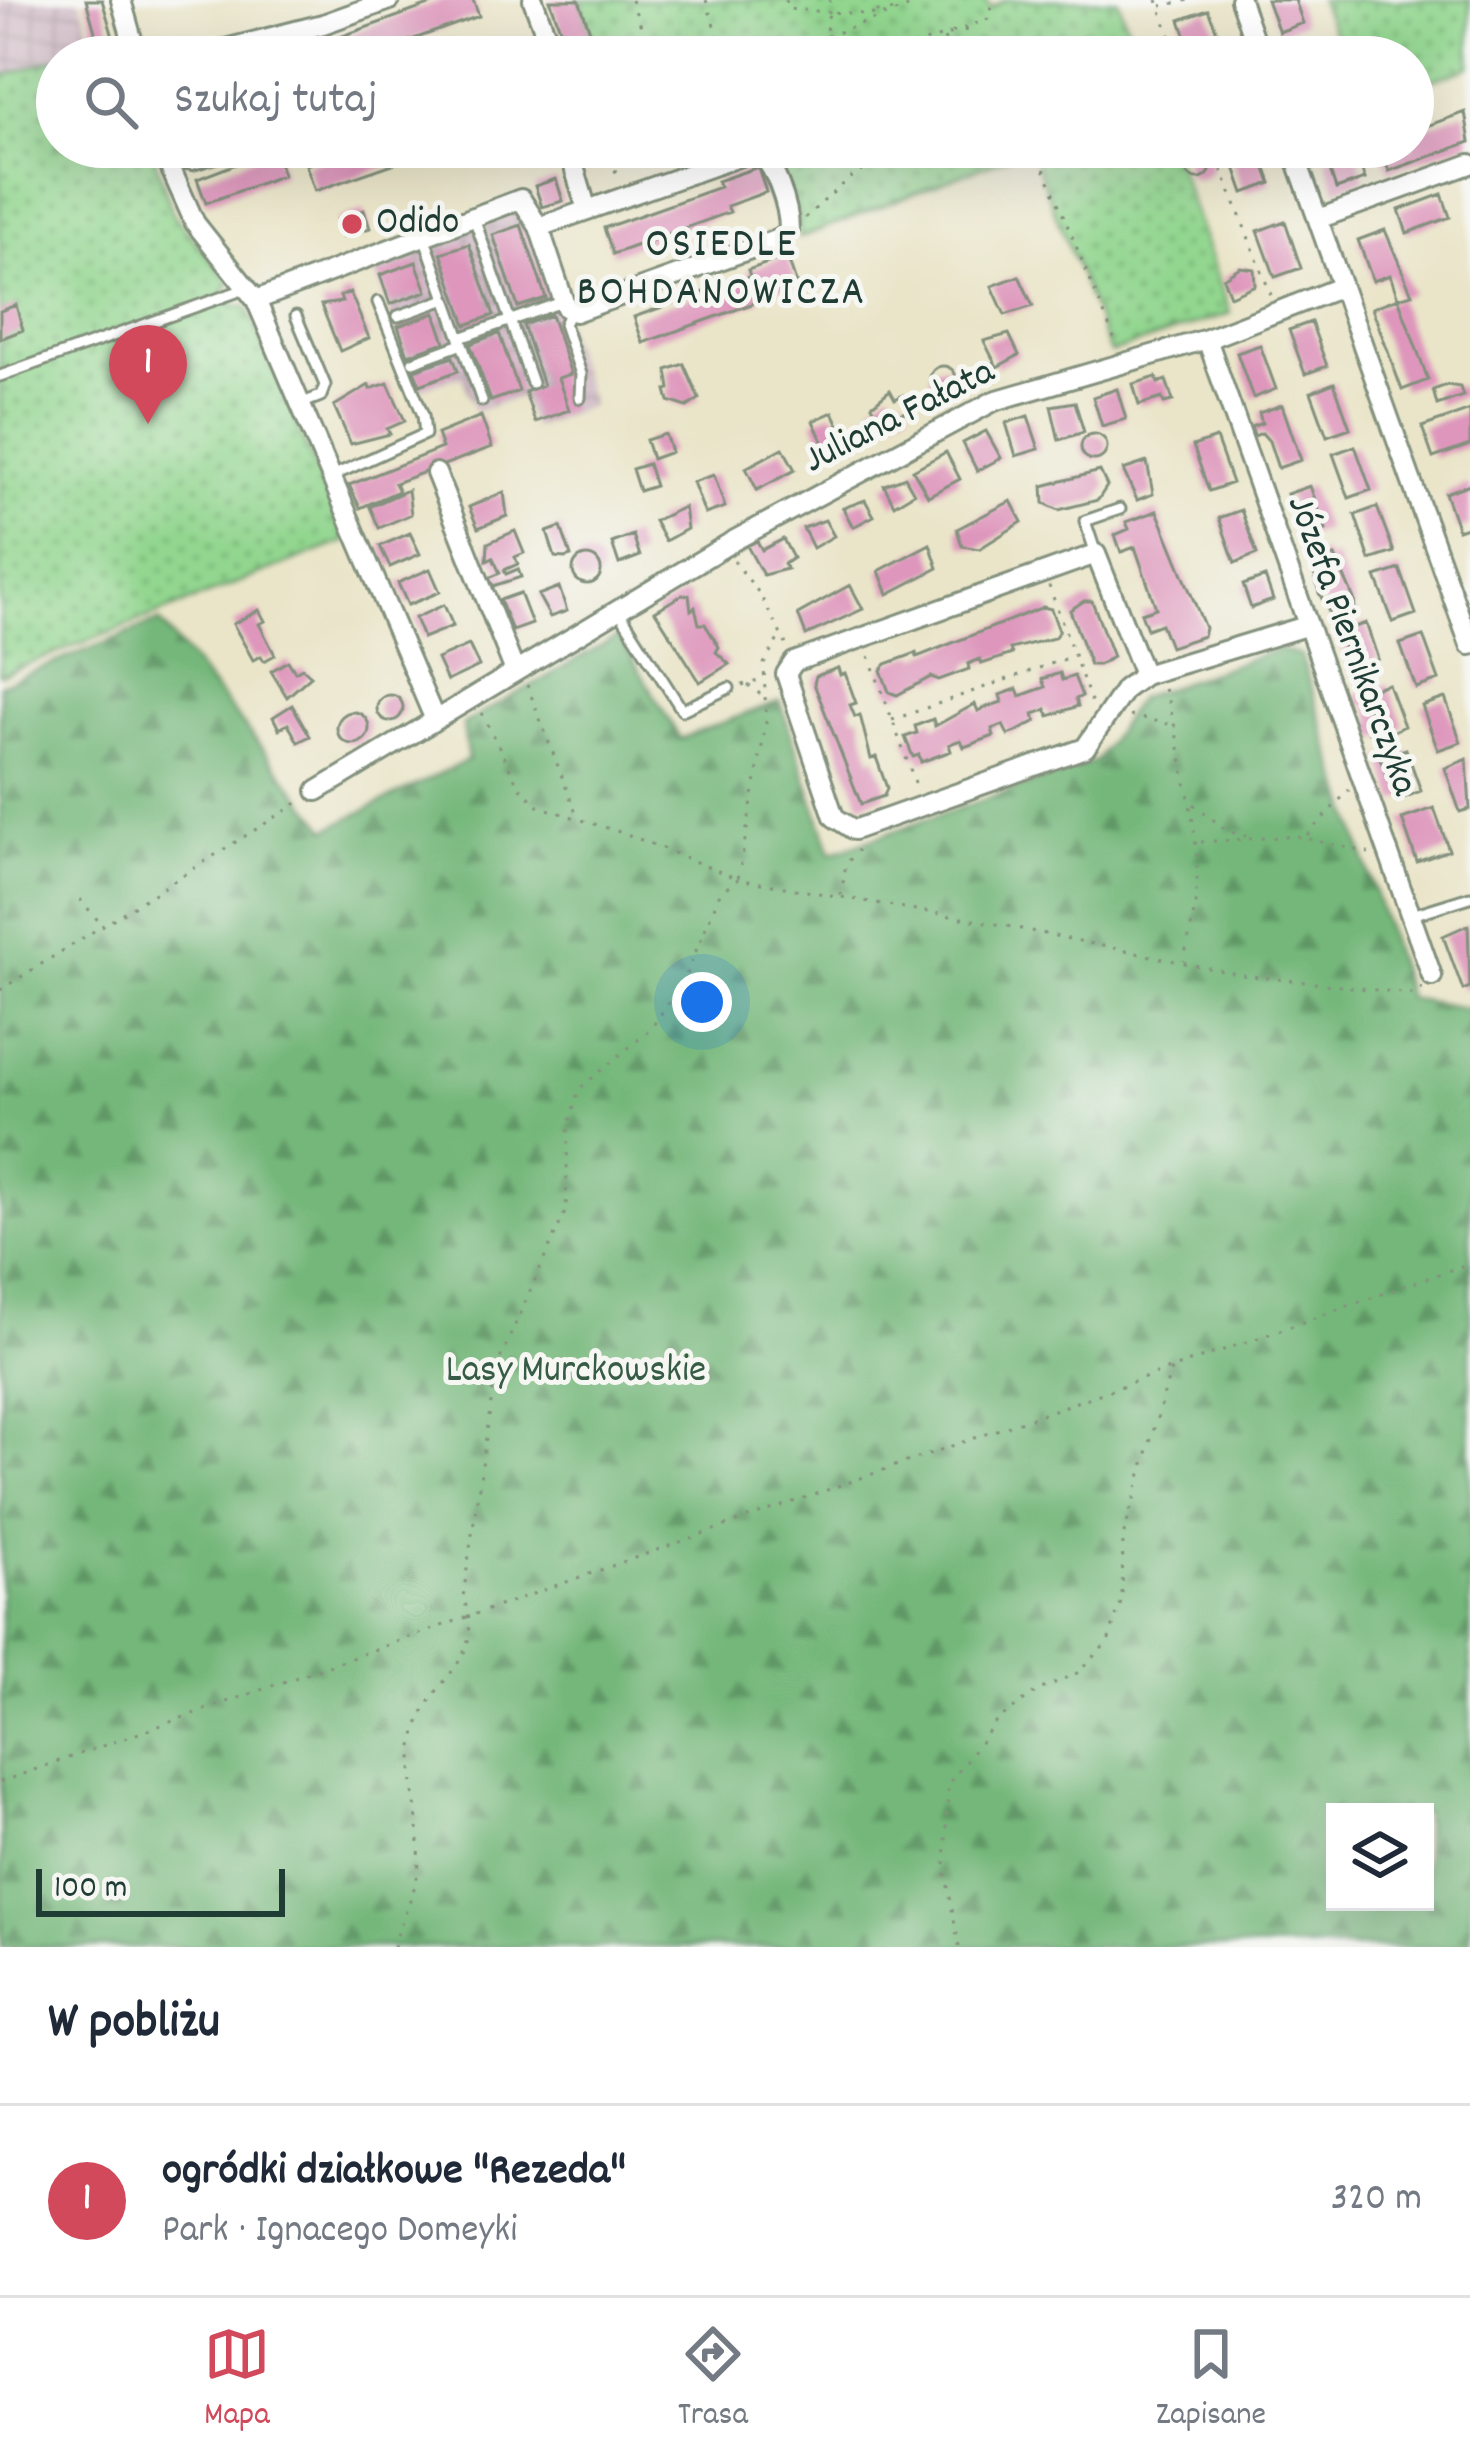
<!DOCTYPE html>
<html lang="pl">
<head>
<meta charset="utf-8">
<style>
  body { margin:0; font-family:Dekko,sans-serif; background:#f6f6f7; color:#1f2937 }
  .controls { position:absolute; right:36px; bottom:36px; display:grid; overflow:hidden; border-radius:0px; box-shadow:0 12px 48px #0002 }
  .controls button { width:108px; height:108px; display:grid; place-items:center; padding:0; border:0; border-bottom:3px solid #e0e1e3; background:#fff; color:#1f2937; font:60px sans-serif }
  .scale { position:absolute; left:36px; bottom:30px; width:249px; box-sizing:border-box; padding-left:12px; border:6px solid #1f3d34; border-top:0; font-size:33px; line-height:42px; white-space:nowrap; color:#1f3d34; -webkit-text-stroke:9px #f6f6f2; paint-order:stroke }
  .you { position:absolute; left:702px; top:1002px; width:42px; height:42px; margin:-30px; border:9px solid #fff; border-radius:50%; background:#1a73e8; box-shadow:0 0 0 18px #1a73e833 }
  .badge { display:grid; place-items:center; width:78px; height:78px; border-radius:50%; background:#d1495b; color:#fff; font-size:39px; font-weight:700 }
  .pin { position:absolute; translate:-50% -99px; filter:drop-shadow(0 3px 6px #0008) }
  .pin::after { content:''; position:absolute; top:63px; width:42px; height:36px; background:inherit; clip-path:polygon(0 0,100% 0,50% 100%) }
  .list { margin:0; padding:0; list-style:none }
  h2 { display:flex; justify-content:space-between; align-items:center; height:156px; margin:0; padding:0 48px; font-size:51px }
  h2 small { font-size:39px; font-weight:400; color:#747a83 }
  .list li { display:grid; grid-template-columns:78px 1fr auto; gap:36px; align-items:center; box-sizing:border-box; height:192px; padding:0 48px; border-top:3px solid #e0e1e3 }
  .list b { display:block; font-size:45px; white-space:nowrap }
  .list p { margin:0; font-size:39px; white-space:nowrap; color:#747a83 }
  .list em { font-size:39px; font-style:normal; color:#747a83 }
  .icon { flex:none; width:66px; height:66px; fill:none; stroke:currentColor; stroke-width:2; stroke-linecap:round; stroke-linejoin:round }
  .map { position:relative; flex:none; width:1470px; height:1947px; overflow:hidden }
  .search { position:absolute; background:#fff; box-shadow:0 12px 48px #0002; left:36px; right:36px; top:36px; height:132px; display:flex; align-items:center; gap:30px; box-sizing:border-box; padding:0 42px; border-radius:66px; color:#747a83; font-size:45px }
  .sheet { height:348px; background:#fff }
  nav { display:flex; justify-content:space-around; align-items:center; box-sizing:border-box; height:168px; border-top:3px solid #e0e1e3; background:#fff; font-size:33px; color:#747a83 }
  nav a { display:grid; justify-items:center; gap:6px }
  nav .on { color:#d1495b }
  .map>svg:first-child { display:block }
  .industrial { fill:url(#industrial-grid) }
  .green { fill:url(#green-dots); stroke:#588a62; stroke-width:3 }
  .forest { fill:url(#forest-firs); stroke:#4a7a57; stroke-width:3; fill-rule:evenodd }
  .building { fill:#de96bc }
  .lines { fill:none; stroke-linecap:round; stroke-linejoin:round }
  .lane-casing { stroke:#84917e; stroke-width:15 }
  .street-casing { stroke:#84917e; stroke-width:24 }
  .path { stroke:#84917e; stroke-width:3; stroke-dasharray:3 9; stroke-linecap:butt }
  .lane { stroke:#fff; stroke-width:9 }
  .street { stroke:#fff; stroke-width:18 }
  .poi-dot { fill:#d1495b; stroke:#f6f6f2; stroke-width:4.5 }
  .labels { text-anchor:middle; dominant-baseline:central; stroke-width:10; stroke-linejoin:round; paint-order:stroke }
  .poi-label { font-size:39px; fill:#1f3d34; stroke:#f6f6f2; text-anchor:start }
  .street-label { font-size:39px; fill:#1f3d34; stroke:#f6f6f2 }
  .park-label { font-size:39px; fill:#365c46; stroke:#f6f6f2 }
  .neighbourhood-label { font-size:42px; letter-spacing:3px; fill:#1f3d34; stroke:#f6f6f2 }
</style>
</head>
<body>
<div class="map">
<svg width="1470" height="1947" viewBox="0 0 1470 1947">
  <defs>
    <pattern id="industrial-grid" width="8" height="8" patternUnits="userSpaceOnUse" patternTransform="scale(3)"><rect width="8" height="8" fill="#d2bdc8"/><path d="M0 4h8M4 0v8" fill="none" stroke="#b4a3ac"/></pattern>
    <pattern id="green-dots" width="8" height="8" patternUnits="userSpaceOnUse" patternTransform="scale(3)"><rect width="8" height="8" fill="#92d68f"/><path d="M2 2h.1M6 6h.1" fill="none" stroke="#77af76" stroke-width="1.8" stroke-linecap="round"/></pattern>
    <pattern id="forest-firs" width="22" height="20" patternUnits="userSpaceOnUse" patternTransform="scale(3)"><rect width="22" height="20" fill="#75b77a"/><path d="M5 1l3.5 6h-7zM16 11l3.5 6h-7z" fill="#5f9665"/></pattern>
  </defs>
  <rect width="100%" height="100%" fill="#f6f6f2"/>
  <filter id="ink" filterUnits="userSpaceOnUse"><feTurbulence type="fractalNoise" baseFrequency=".00833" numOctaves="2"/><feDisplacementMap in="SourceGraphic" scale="24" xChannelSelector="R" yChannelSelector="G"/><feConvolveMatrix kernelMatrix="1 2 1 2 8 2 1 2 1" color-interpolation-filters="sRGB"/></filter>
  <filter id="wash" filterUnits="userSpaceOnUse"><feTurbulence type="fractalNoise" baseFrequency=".004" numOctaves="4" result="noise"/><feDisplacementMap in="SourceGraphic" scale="48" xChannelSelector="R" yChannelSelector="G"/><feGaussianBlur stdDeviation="2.7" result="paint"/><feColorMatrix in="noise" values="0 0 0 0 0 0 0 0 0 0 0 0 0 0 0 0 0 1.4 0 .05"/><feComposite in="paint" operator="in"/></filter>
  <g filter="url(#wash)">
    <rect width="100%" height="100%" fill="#eae5c9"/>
    <!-- industrial -->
    <path class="industrial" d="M0,0h80l15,46 -95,31z
      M522,205l70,200 -59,23 -13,-31 -45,15 -14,-36 -44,14 -46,-128z"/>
    <!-- green -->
    <path class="green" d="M579,0h407l4,9 15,-9h113l21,57h-540z
      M1320,0h150v67l-57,20v-30h-70z
      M57,58v89h94l22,67 57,69 -6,8 8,14 15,2 99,234 -346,134v-598z
      M771,147h400l59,166 -120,40 -80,-205 -231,90v-22z"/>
    <!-- forest -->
    <path class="forest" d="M159,621l168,208 141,-69 -5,-36 156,-88 61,103 100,-38 51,152 265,-92 42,-63 140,-49 23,7 107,342 62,11v938h-1468l-2,-1262zM1335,1812h90v90h-90z"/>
    <g id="blocks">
      <!-- building -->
      <path class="building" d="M86,0h16l17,57h-17z
        M443,0h30l6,16 -116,41h-79z
        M550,0h29l20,57h-29z
        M1267,0h28l8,23 -24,9z
        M1208,10l6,14 12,33h-33l-13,-37z
        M1465,112l5,30 -81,29 -9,-24h33v-16z
        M358,147h81v1l-124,43 -9,-26z
        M1228,147h30l13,36 -27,10z
        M275,149l8,26 -77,28 -9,-24z
        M1355,149l10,30 -29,10 -10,-30z
        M1185 166a13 13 0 1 1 26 0a13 13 0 1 1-26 0Z
        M758,167l8,25 -39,14 3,6 -117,42 -9,-26 116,-41 -3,-6z
        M556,179l7,22 -21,6 -7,-21z
        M1442,194l8,23 -43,16 -8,-23z
        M364,210l6,18 -27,9 -6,-17z
        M1285,221l16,47 -26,9 -17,-46z
        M521,225l25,73 -28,9 -25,-72z
        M1385,230l27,64 -14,4 30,82 -26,10 -30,-82 26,-10 -8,-23 -17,6 -15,-41z
        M469,244l25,71 -28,10 -25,-72z
        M787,256l9,26 -38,13 2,6 -117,42 -9,-26 116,-41 -2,-6z
        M416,262l11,29 -37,13 -10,-29z
        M1240,267l14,2 1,16 -25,11 -7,-18z
        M1019,276l14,30 -28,9 -13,-29z
        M350,292l19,46 -29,13 -19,-46 21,-3 -2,-6z
        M16,305l7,25 -23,9v-28z
        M435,313l10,29 -37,13 -10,-29z
        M551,315l20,59 -13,4 11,32 -34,12 -10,-30 18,-7 -20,-60z
        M1311,322l16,44 -22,8 -16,-44z
        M499,333l20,58 -28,10 -21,-57z
        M1009,334l10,21 -22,12 -13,-26z
        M1260,345l16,44 -23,9 -16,-45z
        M453,357l5,14 -38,14 -6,-15z
        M684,364l15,35 -12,8 -18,-6 -3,-11 4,-1 -3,-19z
        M930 379a13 13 0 1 1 26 0a13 13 0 1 1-26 0Z
        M1156,377l2,6 8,-3 7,21 -9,2 -2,-5 -23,7 -6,-21z
        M388,383l17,38 -18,8 3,5 -39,10 -17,-38 35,-21 1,4z
        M1334,383l16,45 -23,8 -16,-44z
        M1447,385l13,2 3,9 -26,9 -4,-15z
        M1117,389l9,30 -24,7 -9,-29z
        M890,390l5,9 8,-4 7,14 -28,15 -10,-19z
        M1075,402l9,30 -25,8 -8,-34z
        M1282,405l19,55 -23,8 -9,-27 -7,-8 -8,3 -3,-9 11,-4 -3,-10z
        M1470,410v35l-37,13 -11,-31z
        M833,412l14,30 -20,9 -14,-30z
        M481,416l11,31 -97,36 4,8 -39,17 -11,-23 93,-37 -5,-14z
        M1028,416l11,33 -23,7 -10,-33z
        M986,431l15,27 -24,13 -14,-28z
        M665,434l6,18 -19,7 -6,-19z
        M1081 447a13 13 0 1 1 26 0a13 13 0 1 1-26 0Z
        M1216,438l16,45 -23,8 -16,-45z
        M1355,446l16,44 -22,8 -16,-44z
        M783,448l12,22 -38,20 -11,-22z
        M946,452l14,27 -32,17 -15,-26z
        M1147,462l6,32 -16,6 -14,-30z
        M648,464l7,22 -16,5 -7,-22z
        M1100,471l7,15 -9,14 -39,10 -15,-7 -1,-17z
        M714,475l11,32 -20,7 -12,-32z
        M905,477l9,16 -20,12 -10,-20z
        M1470,484v42l-12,4 -13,-37z
        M1310,486l16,44 -23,9 -16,-45z
        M408,490l3,24 -32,14 -9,-21z
        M504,492l3,24 -29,12 -9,-21z
        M865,500l9,16 -21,11 -10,-19z
        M1011,501l11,21 -43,27 -17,-3 -5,-17z
        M684,507l3,22 -22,12 -11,-20z
        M1377,507l17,45 -24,8 -15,-45z
        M1241,510l16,44 -22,9 -16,-45z
        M1157,511l48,117 -2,8 -33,11 -9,-23 -14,5 -6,-16 15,-5 -21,-61 -14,5 -6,-17 14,-6 -3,-7z
        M825,520l9,16 -21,12 -10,-20z
        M561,527l10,29 -6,2 -10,-1 -8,-25z
        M515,531l9,22 -9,4 3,7 -14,6 2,4 12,-5 3,8 -28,9 -4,-8 11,-5 -7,-15 -6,3 1,-18z
        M410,533l10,21 -30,13 -10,-21z
        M633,535l7,21 -21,8 -7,-21z
        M783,539l10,19 -9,6 3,5 -24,6 -16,-29 10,-5 5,9z
        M930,544l8,24 -50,26 -9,-23z
        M1325,552l2,7 8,-3 19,43 1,11 -13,7 -10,1 -13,-25 -8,-36z
        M573 570a14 14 0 1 1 28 0a14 14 0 1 1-28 0Z
        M430,569l10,23 -32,13 -10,-22z
        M1400,569l16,45 -23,8 -17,-45z
        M1265,577l8,23 -22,8 -8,-23z
        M850,585l13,24 -57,26 -8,-21z
        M559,587l8,24 -17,6 -12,-22z
        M520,593l12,31 -20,7 -12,-31z
        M682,595h7l2,15 4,-3 4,17h6l14,23 -3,5 13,12 -29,18 -45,-71z
        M1084,601h8l21,56 -15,8h-8l-20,-55z
        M444,605l9,21 -30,12 -8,-20z
        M1043,607l8,2 8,22 -5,7 -44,11 2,5 -30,10 -2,-5 -12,5 1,5 -30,11 -8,-3 -34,18 -8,-3 -8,-22 5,-6 30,-11 1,4z
        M259,610l6,11 -6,3 16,31 -11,6 -3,-5 -8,4 -20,-36z
        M1366,623l12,36 -5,2 2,7 -22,8 -15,-43z
        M1423,636l16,44 -23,8 -16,-44z
        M469,645l10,21 -32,15 -10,-22z
        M288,661l7,11 7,-4 9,8 -24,21 -16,-26z
        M838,668l2,7 5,-2 11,30 -6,2 5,12 5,-2 11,44 5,-2 11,31 -3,8 -23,8 -47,-120 2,-8z
        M1060,673l2,7 12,-4 8,20 -6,3 2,7 -29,10 -3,-7 -6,3 -7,2 3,7 -20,11 -8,3 -5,-10 -11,4 2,7 -30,11 -3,-7 -6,2 -6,3 2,6 -30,11 -2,-7 -6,2 -8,-20 12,-4 -2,-7 18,-7 2,7 40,-22 3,7 12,-5 12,-4 -2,-7 17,-6 3,7 25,-9 -3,-8z
        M1388,684l16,42 -30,14 -8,-13 7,-5 -6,-16 -9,-1 -1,-12z
        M377 708a13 13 0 1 1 26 0a13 13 0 1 1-26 0Z
        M1445,698l16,44 -23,8 -16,-44z
        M292,705l18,31 -12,6 -10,-18 -9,5 -6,-12z
        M337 728a16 16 0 1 1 32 0a16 16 0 1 1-32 0Z
        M1406,749l15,42 -25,10 -16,-43z
        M1467,759l3,50 -10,3 -15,-44z
        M1434,808l15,42 -32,12 -15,-43z
        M1468,925l2,62 -7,3 -20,-54z"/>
    </g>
  </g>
  <g filter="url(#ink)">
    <use href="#blocks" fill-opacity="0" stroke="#84917e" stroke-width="3"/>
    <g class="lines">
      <!-- lane casing -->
      <g class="lane-casing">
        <path id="lane" d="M474,218l58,165
          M424,236l58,165
          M570,312l-6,12 17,50 -1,24
          M296,316l29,69 -4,11 -21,8
          M398,316l48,-17
          M460,338l102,-36
          M413,362l49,-18
          M0,376l245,-87
          M330,477l95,-43 -2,-19 -45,-113
          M1096,554l-11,-33 35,-12
          M617,608l65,102 47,-22
          M1412,915l58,-18"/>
      </g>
      <!-- street casing -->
      <g class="street-casing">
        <path id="street" d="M121,0l16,57
          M533,0l21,57
          M1240,0l20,57
          M194,57l129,-33 67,-24
          M161,147l34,76 61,77 179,420
          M568,147l19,63
          M1292,147l178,498
          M163,155l29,5 43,-13
          M1318,219l152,-55
          M256,300l265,-101 18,28 27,81 9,4 206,-74 8,-8c0,-23 -14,-69 -34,-79l-216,76
          M1207,339l225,637
          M436,473l78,196
          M1144,675l-48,-121 -302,108 -8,12 48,143 20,13 231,-82 40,-59 19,-14 162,-49
          M317,791l418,-251 259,-139 213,-62 134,-52"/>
      </g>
      <!-- path -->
      <path class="path" d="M631,0l13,34 -11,23
        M706,0l18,57
        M786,0l2,9 41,3 1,-12
        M1157,0l21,57
        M1161,6l28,-6
        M891,12l5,-12
        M877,13l5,-13
        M886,15l-57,-3 -4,25 61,-22 4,-1 28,-11 3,-3
        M965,29l6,28
        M645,36l8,21
        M880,57l72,-24
        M926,57l27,-25 35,-13 6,-19
        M607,147l11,31
        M1035,147l82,198
        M1213,147l58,148
        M781,152c43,1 151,22 183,-5
        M958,153l44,-6
        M805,218l43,-39 34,-20
        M734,561l25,32 27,51
        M1049,586l44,121
        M869,656l48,132
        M527,685l50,131
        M742,685l20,-5
        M748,685l16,12
        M1164,689c10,27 14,55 20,84 15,74 20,113 -1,188
        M482,713l36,72 20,21 91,29 109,44 28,-155 -2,-60 17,-30
        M1130,716l43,9
        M892,720l181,-64
        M1194,804l33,27 19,5
        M1307,835l42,-45
        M1201,842l95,-6 73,17
        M841,895l5,-31 12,-14
        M80,899l21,25
        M0,990l301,-189
        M0,1782l1470,-519
        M394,1947c5,-24 18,-47 23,-70 10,-52 -18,-105 3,-157 18,-47 67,-61 43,-123l33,-229 70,-158 2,-82 11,-39 71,-59 34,-50 36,-87 18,-14 264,46 240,50 170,19 11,-6
        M959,1947l-14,-77 3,-86 48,-62 41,-31 40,-18 31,-31 14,-43 1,-62 48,-168"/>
      <!-- lane -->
      <use href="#lane" class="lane"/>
      <!-- street -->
      <use href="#street" class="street"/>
    </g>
  </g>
  <!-- markers -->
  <circle class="poi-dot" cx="352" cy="224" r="12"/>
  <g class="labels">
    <!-- poi labels -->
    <g class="poi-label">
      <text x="376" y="224">Odido</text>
    </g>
    <!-- street labels -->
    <g class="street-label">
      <text transform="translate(900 418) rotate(-27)">Juliana Fałata</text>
      <text transform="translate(1350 646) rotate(70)">Józefa Piernikarczyka</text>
    </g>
    <!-- park labels -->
    <g class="park-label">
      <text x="576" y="1372">Lasy Murckowskie</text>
    </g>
    <!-- neighbourhood labels -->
    <g class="neighbourhood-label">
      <text x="722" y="247">OSIEDLE<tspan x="722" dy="48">BOHDANOWICZA</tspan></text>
    </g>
  </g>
</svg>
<div class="controls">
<button><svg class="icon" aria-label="layers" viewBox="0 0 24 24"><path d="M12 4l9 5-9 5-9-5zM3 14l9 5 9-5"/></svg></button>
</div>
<div class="scale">100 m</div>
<div class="you"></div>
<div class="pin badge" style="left:148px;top:424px">1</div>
<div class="search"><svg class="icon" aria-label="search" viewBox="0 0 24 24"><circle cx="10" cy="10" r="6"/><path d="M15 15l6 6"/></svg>Szukaj tutaj</div>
</div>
<section class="sheet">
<h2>W pobliżu<small></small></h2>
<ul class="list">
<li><span class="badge">1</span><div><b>ogródki działkowe &quot;Rezeda&quot;</b><p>Park · Ignacego Domeyki</p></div><em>320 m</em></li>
</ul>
</section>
<nav>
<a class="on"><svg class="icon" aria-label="map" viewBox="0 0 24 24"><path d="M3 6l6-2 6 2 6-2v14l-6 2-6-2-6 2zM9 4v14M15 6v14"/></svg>Mapa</a>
<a><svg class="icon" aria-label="directions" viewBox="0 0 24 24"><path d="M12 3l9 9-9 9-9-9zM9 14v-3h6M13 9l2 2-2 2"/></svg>Trasa</a>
<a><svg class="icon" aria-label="saved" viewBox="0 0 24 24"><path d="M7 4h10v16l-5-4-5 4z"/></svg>Zapisane</a>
</nav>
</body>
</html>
